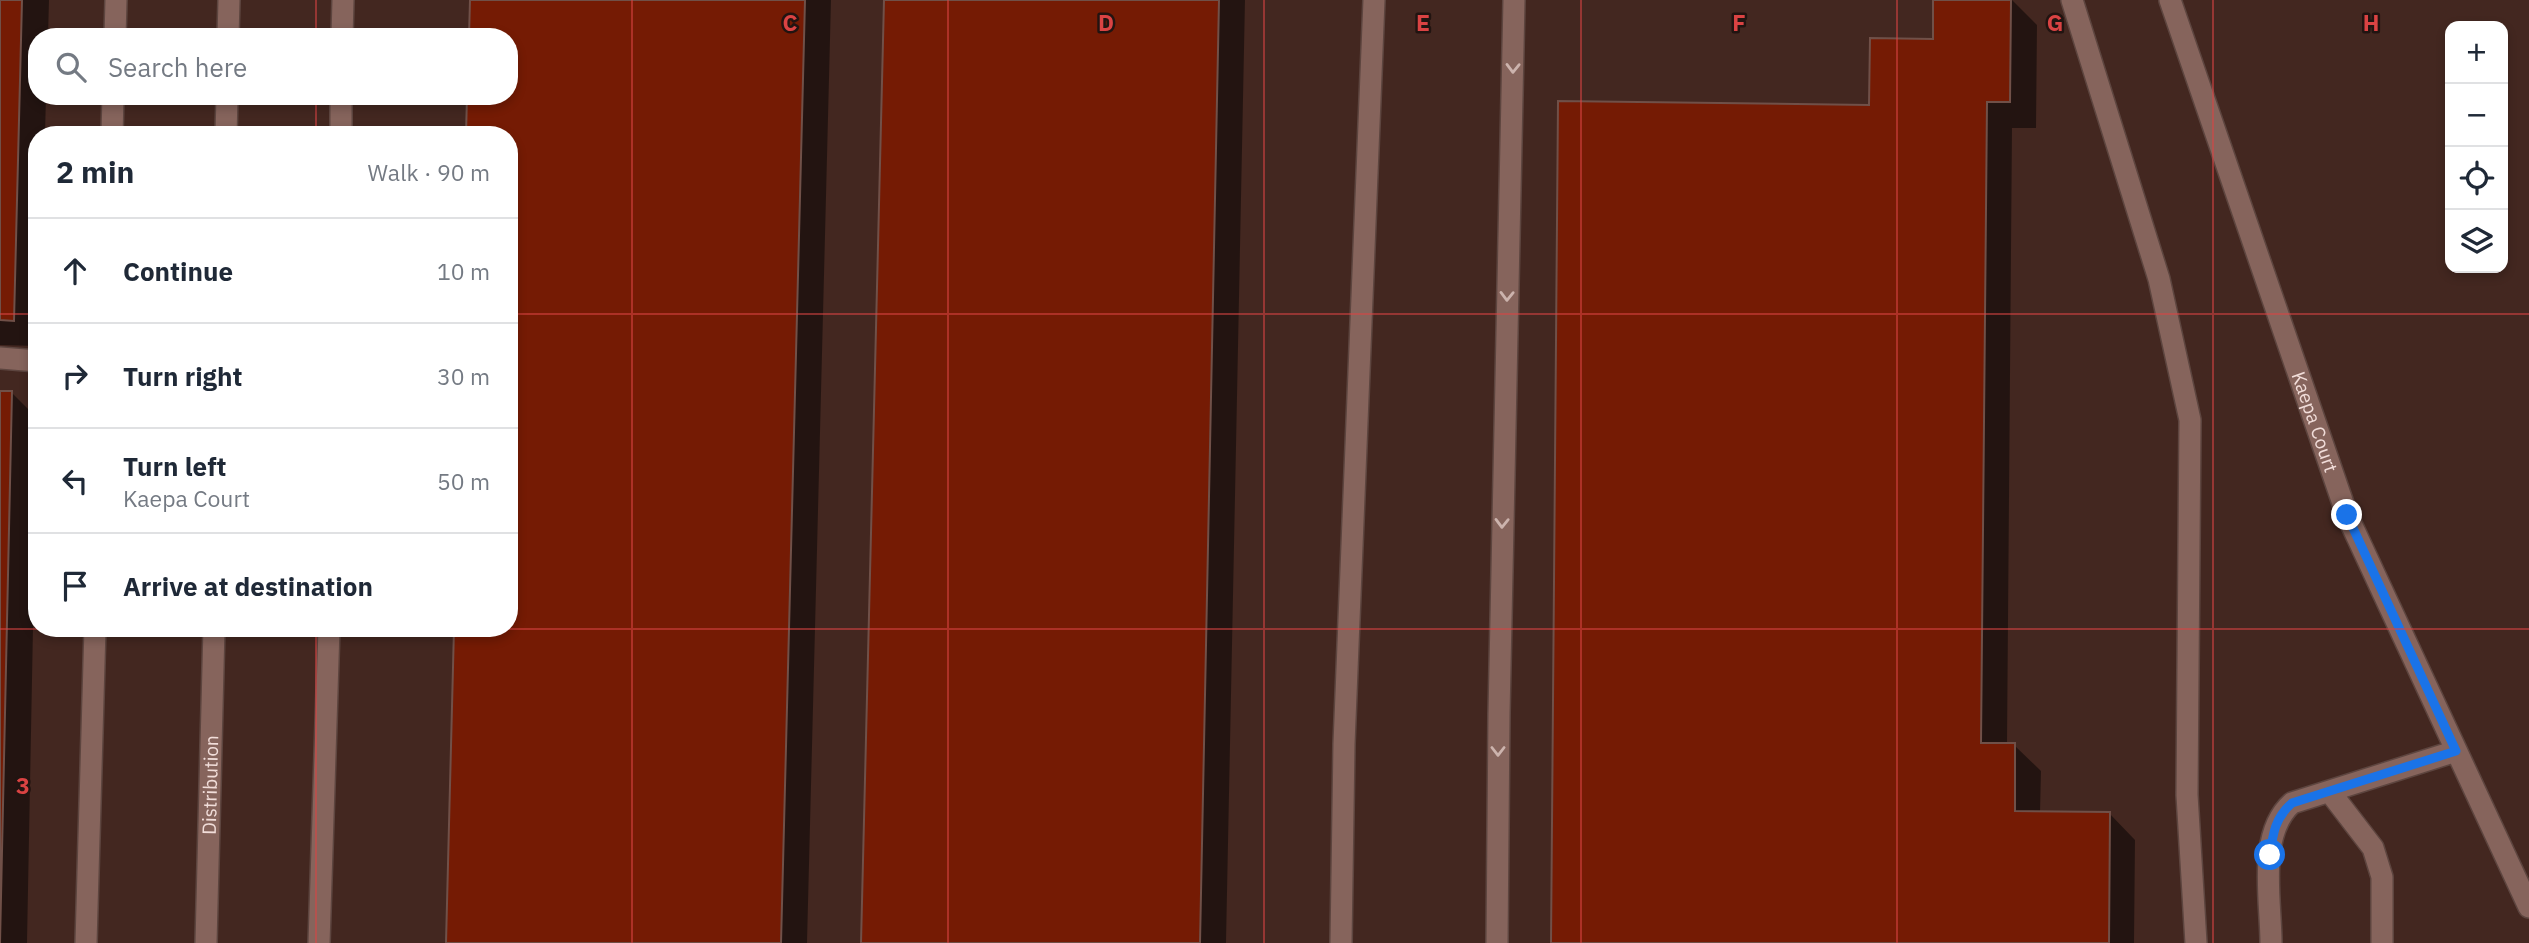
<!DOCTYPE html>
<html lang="en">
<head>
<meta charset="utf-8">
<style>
  body { margin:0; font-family:"IBM Plex Sans",sans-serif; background:#f6f6f7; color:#1f2937 }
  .controls { position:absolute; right:21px; top:21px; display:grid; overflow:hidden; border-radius:14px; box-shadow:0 4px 10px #0003 }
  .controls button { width:63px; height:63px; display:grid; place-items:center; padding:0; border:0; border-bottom:2px solid #e0e1e3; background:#fff; color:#1f2937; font:35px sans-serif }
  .stop { position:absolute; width:21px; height:21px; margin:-16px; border:5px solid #1a73e8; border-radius:50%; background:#fff }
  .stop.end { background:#1a73e8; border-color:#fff; box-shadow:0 2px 7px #0008 }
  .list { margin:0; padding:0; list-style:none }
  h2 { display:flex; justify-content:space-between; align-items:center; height:91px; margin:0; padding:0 28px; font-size:30px }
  h2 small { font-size:23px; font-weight:400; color:#747a83 }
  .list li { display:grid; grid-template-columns:46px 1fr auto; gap:21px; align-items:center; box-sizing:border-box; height:105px; padding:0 28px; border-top:2px solid #e0e1e3 }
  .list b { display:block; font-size:26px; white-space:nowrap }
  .list p { margin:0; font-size:23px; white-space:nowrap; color:#747a83 }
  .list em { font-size:23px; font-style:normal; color:#747a83 }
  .icon { flex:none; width:38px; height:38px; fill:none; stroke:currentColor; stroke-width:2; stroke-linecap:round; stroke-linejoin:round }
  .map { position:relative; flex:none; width:2529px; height:943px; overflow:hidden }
  .search { position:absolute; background:#fff; box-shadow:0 4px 10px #0003; left:28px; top:28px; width:490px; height:77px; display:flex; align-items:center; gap:18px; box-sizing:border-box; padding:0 24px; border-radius:28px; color:#747a83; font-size:26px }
  .panel { position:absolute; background:#fff; box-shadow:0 4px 10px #0003; left:28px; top:126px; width:490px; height:511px; border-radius:28px }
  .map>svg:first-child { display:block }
  .shadow { fill:#0007 }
  .building { fill:#751b04; stroke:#705048; stroke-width:2 }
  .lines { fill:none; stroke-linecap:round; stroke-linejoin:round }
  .lane-casing { stroke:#5d453f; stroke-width:24 }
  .street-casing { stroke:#5d453f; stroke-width:24 }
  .lane { stroke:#86645c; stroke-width:21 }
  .street { stroke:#86645c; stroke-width:21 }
  .oneway { stroke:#ccb3ad }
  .route { stroke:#1a73e8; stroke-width:9 }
  .grid { fill:none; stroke:#da4343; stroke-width:2; stroke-opacity:0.55 }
  .labels { text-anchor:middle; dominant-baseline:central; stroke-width:5; stroke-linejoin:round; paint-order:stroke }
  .street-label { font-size:19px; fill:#f1ddd9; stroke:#211411 }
  .grid-label { font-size:23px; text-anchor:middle; font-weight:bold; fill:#da4343; stroke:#211411; stroke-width:5; stroke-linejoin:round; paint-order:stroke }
</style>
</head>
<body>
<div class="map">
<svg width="2529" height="943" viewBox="0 0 2529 943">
  <rect width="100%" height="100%" fill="#432720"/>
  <!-- shadow -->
  <path class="shadow" d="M0,0h49l-1,37h-11v59h9l-1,39h-8v211l-37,-1z
    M471,0h360l-24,943h-360l62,-315v-591z
    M885,0h360l-19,943h-363z
    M1935,0h77l25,25 -1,103h-24l-5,617h7l27,26 -1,42h69l26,27 -1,103h-582l319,-837 64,-66z
    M0,392l12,1 25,25 -10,525h-27z"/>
  <!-- building -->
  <path class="building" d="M0,0h22l-8,321 -14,-1z
    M470,0h335l-24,943h-335l8,-315h55v-493h-43l1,-39h42v-59h-40z
    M884,0h335l-19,943h-339z
    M1933,0h78l-1,102h-23l-6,641h34v68l95,1 -1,131h-558l7,-842 311,4 1,-67 63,1z
    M0,391h12l-12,552z"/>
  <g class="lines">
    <!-- lane casing -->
    <g class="lane-casing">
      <path id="lane" d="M2072,0l87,279 31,141 -3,375 9,148
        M115,37l1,-37
        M342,37l1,-37
        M112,135l1,-39
        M341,135v-39
        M0,358l37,3
        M2330,792l43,56 9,29v66
        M86,943l9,-315
        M319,943l10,-315
        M1341,943l3,-199 30,-744
        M1497,943l2,-229 15,-714
        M2271,943c0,-43 -14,-109 21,-140l164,-52"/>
    </g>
    <!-- street casing -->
    <g class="street-casing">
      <g id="street">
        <path id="s1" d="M2170,0l177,515 182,392"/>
        <path d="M228,37l1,-37"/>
        <path d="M226,135l1,-39"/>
        <path id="s2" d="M206,943l8,-315"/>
      </g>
    </g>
    <!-- lane -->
    <use href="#lane" class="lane"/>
    <!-- street -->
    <use href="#street" class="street"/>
  </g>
  <!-- one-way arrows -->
  <defs><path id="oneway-chevron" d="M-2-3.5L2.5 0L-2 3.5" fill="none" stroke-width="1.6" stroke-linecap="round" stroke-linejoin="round" transform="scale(1.75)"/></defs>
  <g class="oneway">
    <use href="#oneway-chevron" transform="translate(1513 68) rotate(91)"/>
    <use href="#oneway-chevron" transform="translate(1507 296) rotate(91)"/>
    <use href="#oneway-chevron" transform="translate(1502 523) rotate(91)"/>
    <use href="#oneway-chevron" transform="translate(1498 751) rotate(90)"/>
  </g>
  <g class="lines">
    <!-- route -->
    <path class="route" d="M2270,855c3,-22 5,-37 22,-52l164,-52 -109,-236"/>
  </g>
  <!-- grid -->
  <path class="grid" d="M316,0v37M632,0v943M948,0v943M1264,0v943M1581,0v943M1897,0v943M2213,0v943M316,96v39M0,314h37M509,314h2020M316,628v315M0,629h2529"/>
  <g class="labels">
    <!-- street labels -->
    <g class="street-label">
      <text stroke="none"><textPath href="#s1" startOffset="446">Kaepa Court</textPath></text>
      <text stroke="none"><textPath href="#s2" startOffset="158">Distribution</textPath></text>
    </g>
  </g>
  <g class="grid-label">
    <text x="790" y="31">C</text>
    <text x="1106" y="31">D</text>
    <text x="1423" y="31">E</text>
    <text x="1739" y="31">F</text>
    <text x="2055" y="31">G</text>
    <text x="2371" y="31">H</text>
    <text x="23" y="794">3</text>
  </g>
</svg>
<div class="controls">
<button>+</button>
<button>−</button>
<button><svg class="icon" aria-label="locate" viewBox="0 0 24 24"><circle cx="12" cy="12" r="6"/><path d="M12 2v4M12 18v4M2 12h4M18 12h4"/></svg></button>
<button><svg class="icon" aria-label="layers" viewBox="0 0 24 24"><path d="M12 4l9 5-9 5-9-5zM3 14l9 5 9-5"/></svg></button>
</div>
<div class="stop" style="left:2270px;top:855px"></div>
<div class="stop end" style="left:2347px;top:515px"></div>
<div class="search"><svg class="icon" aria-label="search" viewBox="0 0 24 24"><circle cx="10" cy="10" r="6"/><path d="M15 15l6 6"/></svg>Search here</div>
<section class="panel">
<h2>2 min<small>Walk · 90 m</small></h2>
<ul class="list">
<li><svg class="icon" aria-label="ahead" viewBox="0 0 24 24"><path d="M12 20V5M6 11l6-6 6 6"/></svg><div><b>Continue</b></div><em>10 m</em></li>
<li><svg class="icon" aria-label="right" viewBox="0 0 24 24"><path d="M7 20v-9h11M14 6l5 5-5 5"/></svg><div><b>Turn right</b></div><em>30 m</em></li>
<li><svg class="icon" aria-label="left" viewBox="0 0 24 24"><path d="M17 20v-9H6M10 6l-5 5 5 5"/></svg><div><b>Turn left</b><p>Kaepa Court</p></div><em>50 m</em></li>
<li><svg class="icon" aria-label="arrive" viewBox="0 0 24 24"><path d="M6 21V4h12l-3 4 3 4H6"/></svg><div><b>Arrive at destination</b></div></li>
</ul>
</section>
</div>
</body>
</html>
